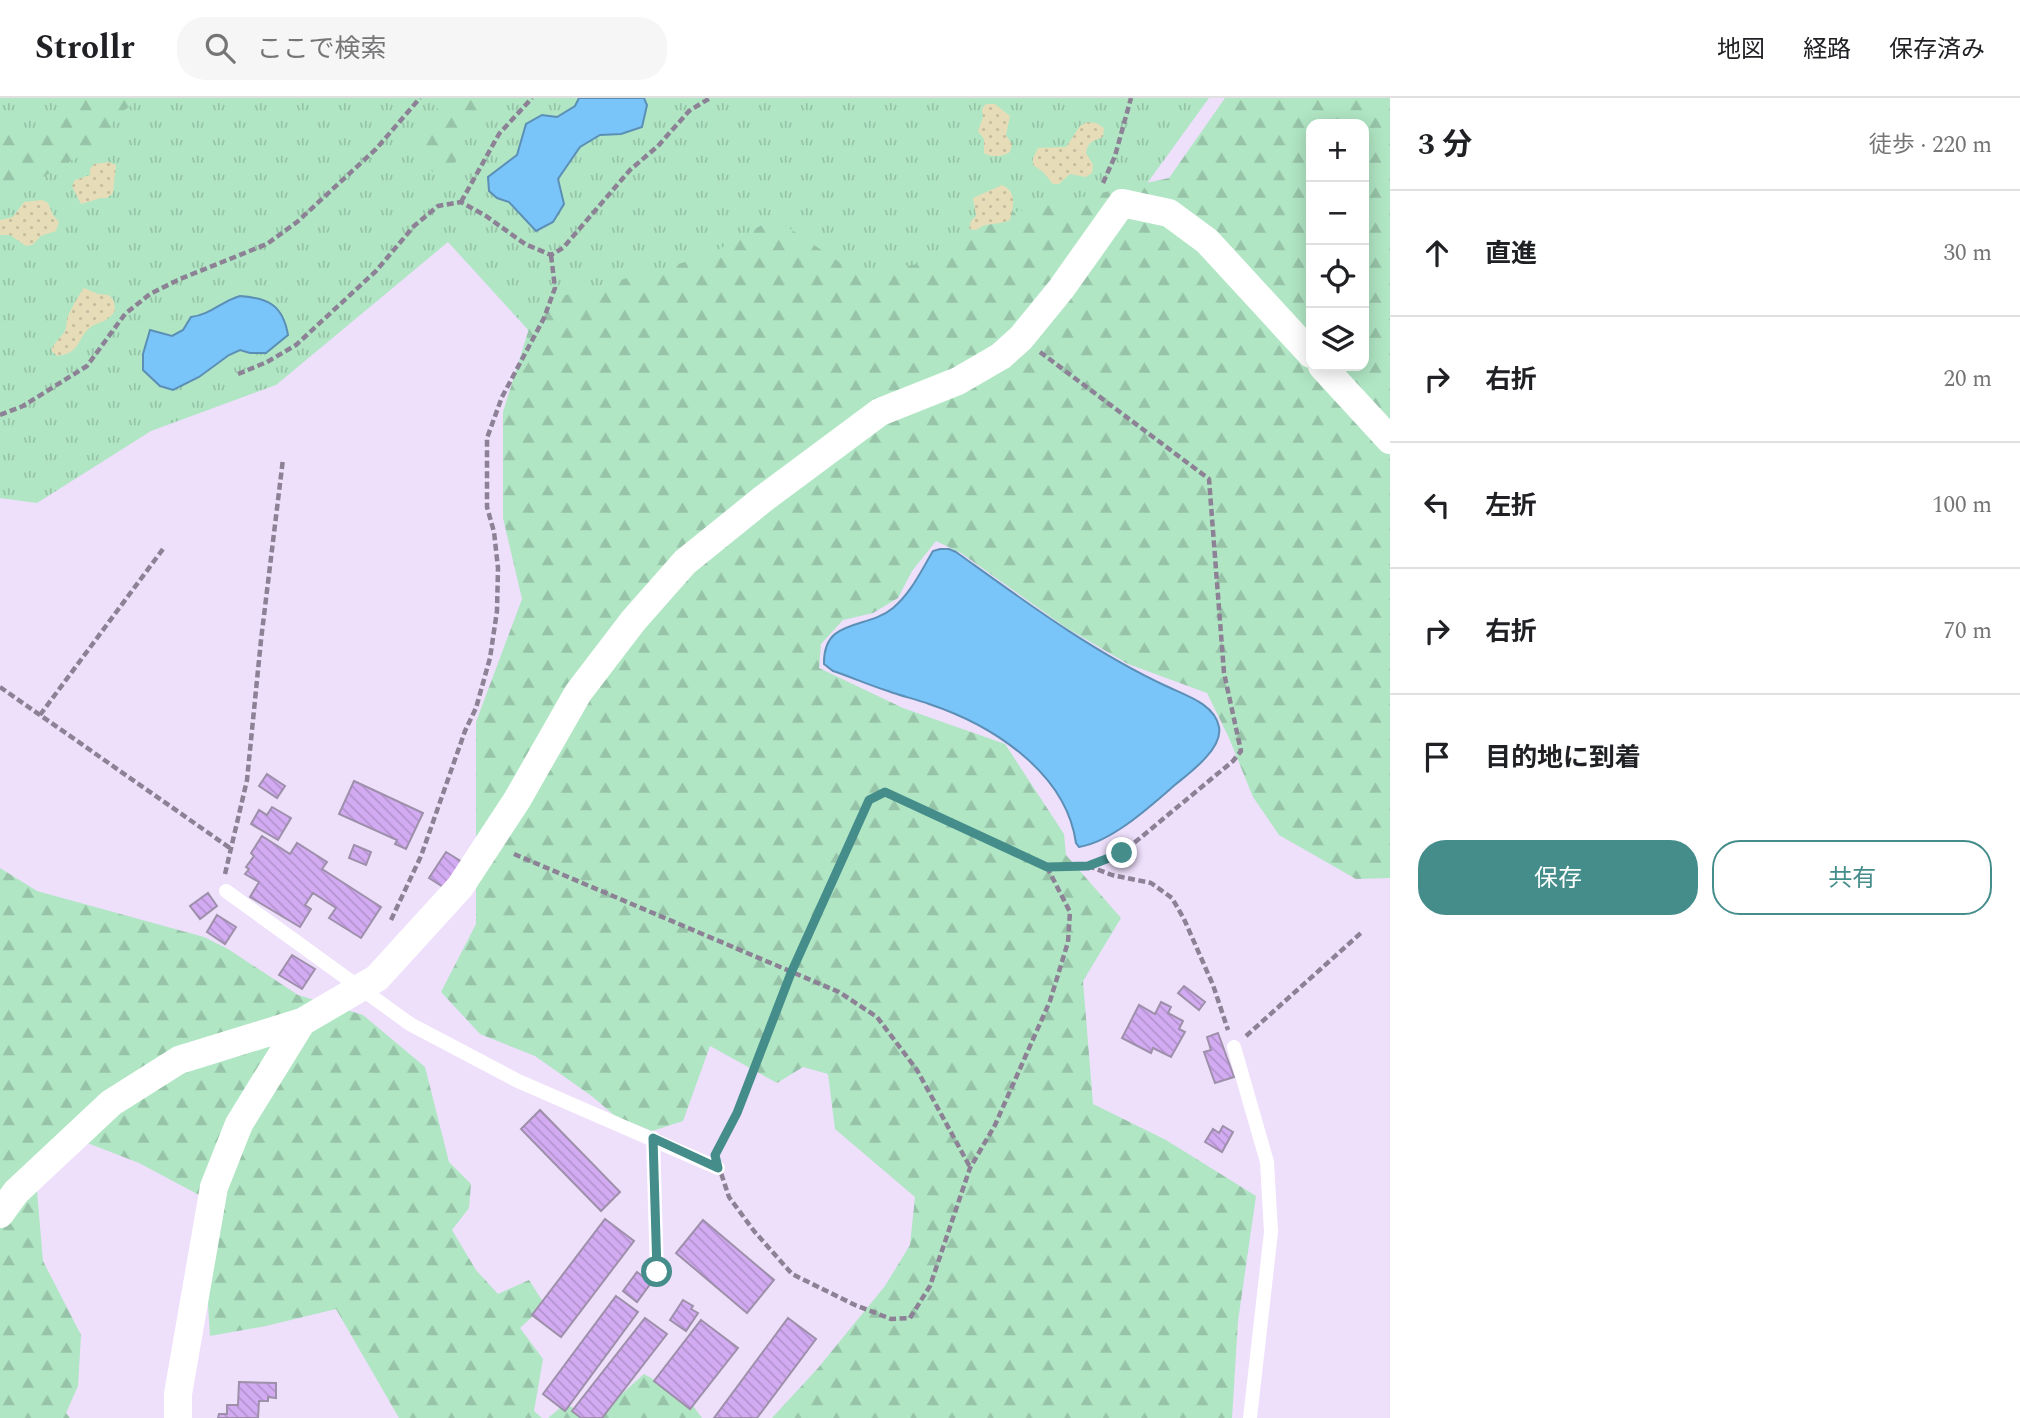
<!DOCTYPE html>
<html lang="ja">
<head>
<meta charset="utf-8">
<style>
  body { margin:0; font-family:Spectral,"Noto Sans JP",serif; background:#f6f6f6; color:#202124 }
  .controls { position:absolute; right:21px; top:21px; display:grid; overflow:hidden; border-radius:14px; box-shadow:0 4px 18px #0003 }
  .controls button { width:63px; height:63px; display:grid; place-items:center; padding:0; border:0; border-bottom:2px solid #e0e0e0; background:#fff; color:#202124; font:35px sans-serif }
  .stop { position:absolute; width:21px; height:21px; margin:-16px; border:5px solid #458d8b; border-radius:50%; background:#fff }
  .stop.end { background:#458d8b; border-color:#fff; box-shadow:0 2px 7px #0008 }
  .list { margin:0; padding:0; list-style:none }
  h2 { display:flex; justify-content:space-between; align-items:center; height:91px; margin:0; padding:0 28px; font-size:30px }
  h2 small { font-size:23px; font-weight:400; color:#757577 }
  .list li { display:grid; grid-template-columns:46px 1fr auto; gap:21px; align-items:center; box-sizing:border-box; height:126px; padding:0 28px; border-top:2px solid #e0e0e0 }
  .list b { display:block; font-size:26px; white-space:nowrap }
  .list em { font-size:23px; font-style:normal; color:#757577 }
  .actions { display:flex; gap:14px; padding:21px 28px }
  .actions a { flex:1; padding:16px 0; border:2px solid #458d8b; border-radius:28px; text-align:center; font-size:24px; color:#458d8b }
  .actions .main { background:#458d8b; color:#fff }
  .icon { flex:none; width:38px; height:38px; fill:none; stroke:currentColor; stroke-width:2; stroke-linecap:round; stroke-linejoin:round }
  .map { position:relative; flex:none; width:1390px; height:1320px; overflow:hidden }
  header { display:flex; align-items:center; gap:42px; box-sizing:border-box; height:98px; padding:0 35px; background:#fff; border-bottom:2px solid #e0e0e0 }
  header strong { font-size:33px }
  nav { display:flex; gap:38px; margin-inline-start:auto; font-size:24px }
  .search { width:490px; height:63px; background:#f6f6f6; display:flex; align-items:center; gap:18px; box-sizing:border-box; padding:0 24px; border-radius:28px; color:#757577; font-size:26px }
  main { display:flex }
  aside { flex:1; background:#fff }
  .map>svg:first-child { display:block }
  .grass { fill:url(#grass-tufts) }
  .forest { fill:url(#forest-firs); fill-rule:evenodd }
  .sand { fill:url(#sand-dots) }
  .water { fill:#79c4f8; stroke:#5c8fb6; stroke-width:2 }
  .building { fill:url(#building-back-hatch); stroke:#9e90aa; stroke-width:2 }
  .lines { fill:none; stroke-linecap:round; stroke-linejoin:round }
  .path { stroke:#8c8195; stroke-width:4.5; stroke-dasharray:7 3.5; stroke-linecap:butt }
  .lane { stroke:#fff; stroke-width:14 }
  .street { stroke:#fff; stroke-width:28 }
  .route { stroke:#458d8b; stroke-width:9 }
</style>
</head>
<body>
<header>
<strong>Strollr</strong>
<div class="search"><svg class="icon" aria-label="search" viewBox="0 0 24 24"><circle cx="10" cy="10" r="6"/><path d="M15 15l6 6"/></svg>ここで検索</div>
<nav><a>地図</a><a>経路</a><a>保存済み</a></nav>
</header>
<main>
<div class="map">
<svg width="1390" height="1320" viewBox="0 0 1390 1320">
  <defs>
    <pattern id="grass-tufts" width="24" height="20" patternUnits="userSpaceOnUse" patternTransform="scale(1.75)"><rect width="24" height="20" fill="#b0e6c4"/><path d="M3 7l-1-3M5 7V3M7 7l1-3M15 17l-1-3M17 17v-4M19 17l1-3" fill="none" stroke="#97c4a8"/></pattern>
    <pattern id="forest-firs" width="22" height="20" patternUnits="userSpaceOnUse" patternTransform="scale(1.75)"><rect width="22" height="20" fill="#b0e6c4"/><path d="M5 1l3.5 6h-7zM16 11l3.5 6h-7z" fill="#97c4a8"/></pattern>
    <pattern id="sand-dots" width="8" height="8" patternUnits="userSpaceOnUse" patternTransform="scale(1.75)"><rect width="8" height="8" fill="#e6ddb8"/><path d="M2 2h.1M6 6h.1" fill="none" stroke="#c5bd9e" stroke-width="1.8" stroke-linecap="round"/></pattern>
    <pattern id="building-back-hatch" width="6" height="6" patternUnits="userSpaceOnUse" patternTransform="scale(1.75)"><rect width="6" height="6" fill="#d2abf2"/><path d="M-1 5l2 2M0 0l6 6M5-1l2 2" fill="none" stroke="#b492cf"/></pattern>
  </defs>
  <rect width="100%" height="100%" fill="#eedffb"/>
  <!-- grass -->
  <path class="grass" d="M0,0h1209l-145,200 -523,46 -93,-102 -172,143 -125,46 -114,72 -37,-5z"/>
  <!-- forest -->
  <path class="forest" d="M67,0h74l-23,17 -21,31 -68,39 -29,10v-62l15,3 39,-3 16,-27z
    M468,0h37c-8,19 -14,17 -28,27 -13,9 -18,28 -23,41l-15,7 -13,-3 -11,-25 19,-19 3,-19z
    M1225,0h165v780l-34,1 -77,-44 -26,-38 -24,-59 -22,-45 -79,-29 -63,-37 -104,-74 -25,-12 -24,30 -14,27 -25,15 -30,7 -22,24 -2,24 84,40 102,36 59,90 2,21 55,63 -38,63 10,123 73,36 90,56 -18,125 -6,97h-460l46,-50 67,-82 25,-41 5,-48 -80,-68 -7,-55 -25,-7 -26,16 -67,-37 -27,75 -31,10 -37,-15 -22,-19 -58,-41 -55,-22 -39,-42 35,-68v-202l46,-123 -19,-81v-106l34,-109 170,-47 67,-38 86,58 76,-16 70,-46 163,-36zM1311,26h53v242h-53z
    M0,770l37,23 167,46 24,12 70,46 65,20 62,52 24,95 22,22 -2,24 -17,22 24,40 22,24 31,-14 16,25 -25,23 23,31 -9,52 8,7h-143l-63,-109 -70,17 -56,10 -3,-48 9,-84 -77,-41 -54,-21 -48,49 6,70 38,74 -3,51 -12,27 4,5h-70z
    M644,1276l44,25 14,19h-154l17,-14 30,14z"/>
  <!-- sand -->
  <path class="sand" d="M986,6h9l15,12 -4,19 6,9 -2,8c-7,5 -19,6 -26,1v-14l-6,-8 5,-14 -1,-8z
    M1087,24l9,1 8,5 -1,9c-11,4 -15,5 -17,16l7,12 -1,8 -6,4 -16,-3 -11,10h-6l-10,-12 -10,-7v-7l5,-10 28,-1 14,-21z
    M109,64l7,3 -3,28 -6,5h-6l-20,6 -9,-18 3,-6 15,-5v-6l4,-5z
    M1002,87c16,7 11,22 8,35 -13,6 -22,1 -34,10l-7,-1 2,-8 5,-5 -3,-18z
    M42,102l6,3 5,12 6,7 -3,9 -15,5 -9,9 -6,1 -16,-11h-10v-15l13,-3 11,-15z
    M84,190l14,6 11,1 5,6 1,10c-10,13 -13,9 -24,16 -15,11 -9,26 -34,29l-6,-6c4,-8 10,-13 14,-19 1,-1 2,-11 2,-12 1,-5 14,-28 17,-31z"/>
  <!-- water -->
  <path class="water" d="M579,0h65l3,7 -5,22 -21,7 -21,1 -20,12 -22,32 6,25 -11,18 -17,9 -27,-29 -12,-4 -8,-7 -1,-14 29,-22 9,-31 16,-9 15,2 18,-11z
    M240,198c28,2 43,9 48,39l-22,18h-16l-10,-3 -11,5 -30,22 -26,13 -13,-4 -17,-16v-16l7,-24 22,6 11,-6 8,-13c19,-2 31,-16 49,-21z
    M940,451h9l7,3c67,48 135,99 210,134 19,9 49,18 53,41 4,21 -28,45 -43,57 -24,21 -64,58 -97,63l-3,-4c-10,-71 -84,-118 -147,-139 -14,-5 -28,-8 -41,-13 -19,-6 -37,-14 -55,-20l-9,-7c-1,-47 43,-34 69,-56 18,-15 28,-37 40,-57z"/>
  <!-- building -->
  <path class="building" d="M267,676l18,12 -8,12 -18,-12z
    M354,683l69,32 -17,36 -11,-5 2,-4 -58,-26z
    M272,709l19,11 -13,22 -27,-16 8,-14 8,5z
    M262,738l28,18 7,-11 30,19 -5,7 59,38 -20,31 -32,-20 7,-10 -23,-15 -8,12 6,4 -11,18 -50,-30 9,-15 -14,-8 4,-5 -3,-2 8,-11 -3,-3z
    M354,747l17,7 -5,13 -17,-7z
    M446,754l18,11 -16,27 -19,-12z
    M208,795l9,13 -17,13 -10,-13z
    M217,817l19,12 -11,17 -18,-12z
    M292,857l23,14 -13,20 -23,-14z
    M1184,888l21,16 -6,8 -21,-17z
    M1161,904l10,5 -3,6 15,8 -4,8 6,3 -14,25 -18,-9 -2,5 -29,-15 17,-33 16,9z
    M1218,935l16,44 -19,6 -11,-31 7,-2 -4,-13z
    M540,1012l80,82 -19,19 -80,-82z
    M1223,1028l10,6 -11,20 -17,-10 8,-13 6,4z
    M605,1121l29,22 -73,96 -29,-22z
    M703,1122l71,60 -27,33 -71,-60z
    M637,1174l14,11 -14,19 -14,-11z
    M616,1198l22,16 -73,99 -22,-17z
    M683,1202l10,6 -2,3 7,4 -12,18 -16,-11z
    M645,1220l22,16 -65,84h-21l-9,-7z
    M788,1220l28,21 -59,79h-43z
    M701,1222l37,28 -48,61 -36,-28z
    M239,1284l37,1v15l-8,-1v4h-9l-1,17h-40l1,-4h8v-9h11z"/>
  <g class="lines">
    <!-- path -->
    <path class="path" d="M1103,85l12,-27 16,-58
      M461,104l38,-68 33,-36
      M1040,254l169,127 15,194 17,78 -8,10 -111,92 -34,13 -41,1
      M238,276l29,-12 29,-17 80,-74 38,-45 24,-20 23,-4 25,14 39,28 26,11 12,-7 67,-78 28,-24 31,-35 21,-13
      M0,317l23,-9 64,-40 38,-52 25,-20 30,-15 87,-35 30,-22 79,-73 44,-51
      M0,589l230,161
      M40,617l123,-166
      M885,694l162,75 23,45 -2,30 -18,59 -55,124 -25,43 -40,118 -20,32 -19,1 -36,-14 -63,-31 -38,-43 -25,-34 -14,-42 22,-42 54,-140 78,-173z
      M514,756l325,138 38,25 40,53 53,97
      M1088,768l24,9 39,8 21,15 12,21 29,66 15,45
      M225,776l22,-94 14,-140 22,-181
      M391,822l30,-64 44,-125 11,-23 14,-50 7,-47 1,-43 -4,-36 -7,-25v-69l15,-41 42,-79 11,-30 -4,-33
      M1246,938l116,-104"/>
    <!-- lane -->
    <path class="lane" d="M226,793l184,133 108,57 200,87
      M1234,949l33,115 4,70 -21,186
      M653,1040l4,134"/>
    <!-- street -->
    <path class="street" d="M1322,268l68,74
      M0,1116l16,-22 95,-89 68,-43 123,-38 75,-44 83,-91 57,-87 61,-107 55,-72 52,-59 78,-63 117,-87 78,-31 43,-25 20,-18 40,-49 61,-86 47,10 38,28 104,113
      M178,1320v-24l36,-207 25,-63 63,-102"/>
  </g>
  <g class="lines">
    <!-- route -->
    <path class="route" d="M657,1174l-4,-134 65,30 -3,-13 22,-42 54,-140 78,-173 16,-8 162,75 41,-1 34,-13"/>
  </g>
</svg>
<div class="controls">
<button>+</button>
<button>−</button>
<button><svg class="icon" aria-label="locate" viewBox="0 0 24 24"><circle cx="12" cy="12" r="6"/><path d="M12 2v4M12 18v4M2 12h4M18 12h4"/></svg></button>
<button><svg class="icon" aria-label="layers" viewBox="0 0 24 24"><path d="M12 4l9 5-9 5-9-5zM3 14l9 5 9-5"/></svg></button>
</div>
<div class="stop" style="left:657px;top:1174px"></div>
<div class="stop end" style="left:1122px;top:755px"></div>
</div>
<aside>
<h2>3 分<small>徒歩 · 220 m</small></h2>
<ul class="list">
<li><svg class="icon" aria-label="ahead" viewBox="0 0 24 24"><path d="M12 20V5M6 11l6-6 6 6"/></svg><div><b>直進</b></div><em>30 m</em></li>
<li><svg class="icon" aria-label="right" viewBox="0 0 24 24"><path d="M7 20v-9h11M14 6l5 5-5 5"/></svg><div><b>右折</b></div><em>20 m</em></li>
<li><svg class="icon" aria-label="left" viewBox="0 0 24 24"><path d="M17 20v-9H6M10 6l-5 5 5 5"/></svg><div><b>左折</b></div><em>100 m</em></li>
<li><svg class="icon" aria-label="right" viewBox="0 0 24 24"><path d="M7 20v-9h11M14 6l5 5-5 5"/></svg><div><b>右折</b></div><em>70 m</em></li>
<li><svg class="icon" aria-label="arrive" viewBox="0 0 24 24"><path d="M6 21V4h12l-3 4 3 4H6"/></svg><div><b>目的地に到着</b></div></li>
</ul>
<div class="actions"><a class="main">保存</a><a>共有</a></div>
</aside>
</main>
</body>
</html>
